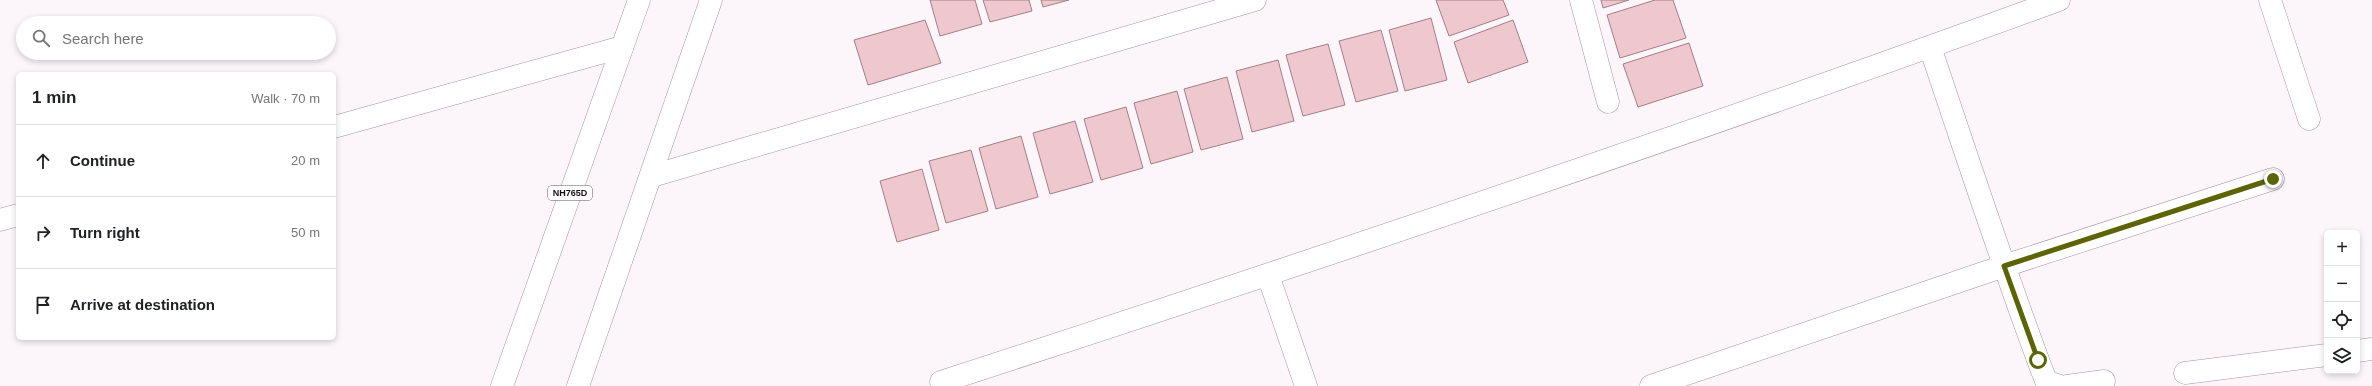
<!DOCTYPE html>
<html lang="en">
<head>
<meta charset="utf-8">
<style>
  body { margin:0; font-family:Helvetica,sans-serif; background:#f2f2f2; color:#202124 }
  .controls { position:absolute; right:12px; bottom:12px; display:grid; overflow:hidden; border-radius:6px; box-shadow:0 2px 6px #0003 }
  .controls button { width:36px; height:36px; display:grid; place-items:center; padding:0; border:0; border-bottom:1px solid #e0e0e0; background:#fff; color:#202124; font:20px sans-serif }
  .stop { position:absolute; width:12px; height:12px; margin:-9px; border:3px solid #5b6505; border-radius:50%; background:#fff }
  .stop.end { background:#5b6505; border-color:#fff; box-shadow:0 1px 4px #0008 }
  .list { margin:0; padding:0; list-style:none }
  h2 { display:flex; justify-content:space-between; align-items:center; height:52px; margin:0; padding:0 16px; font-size:17px }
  h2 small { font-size:13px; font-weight:400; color:#757577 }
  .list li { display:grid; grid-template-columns:26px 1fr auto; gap:12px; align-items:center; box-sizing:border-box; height:72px; padding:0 16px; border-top:1px solid #e0e0e0 }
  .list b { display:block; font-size:15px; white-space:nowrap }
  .list em { font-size:13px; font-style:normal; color:#757577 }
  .icon { flex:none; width:22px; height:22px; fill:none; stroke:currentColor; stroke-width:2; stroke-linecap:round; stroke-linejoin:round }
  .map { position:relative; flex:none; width:2372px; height:386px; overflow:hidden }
  .search { position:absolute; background:#fff; box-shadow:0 2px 6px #0003; left:16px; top:16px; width:320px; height:44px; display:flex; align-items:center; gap:10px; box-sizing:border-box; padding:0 14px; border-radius:22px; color:#757577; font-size:15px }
  .panel { position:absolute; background:#fff; box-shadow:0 2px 6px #0003; left:16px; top:72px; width:320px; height:268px; border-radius:6px }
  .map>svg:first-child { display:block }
  .building { fill:#eec8ce; stroke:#a37f85 }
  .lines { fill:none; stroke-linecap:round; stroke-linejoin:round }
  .minor-casing { stroke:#ae90a3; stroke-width:23 }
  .highway-casing { stroke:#ae90a3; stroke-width:23 }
  .minor { stroke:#fff; stroke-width:22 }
  .highway { stroke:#fff; stroke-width:22 }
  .route { stroke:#5b6505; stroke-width:5 }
  .labels { text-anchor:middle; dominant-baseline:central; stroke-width:3.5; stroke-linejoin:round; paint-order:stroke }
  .shield { fill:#fff; stroke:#5d565a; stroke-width:1 }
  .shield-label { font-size:9px; font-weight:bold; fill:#180e14 }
</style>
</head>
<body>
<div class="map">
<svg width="2372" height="386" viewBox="0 0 2372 386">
  <rect width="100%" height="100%" fill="#fcf6fa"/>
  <!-- building -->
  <path class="building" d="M930,0h45l7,24 -42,12z
    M983,0h46l3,11 -42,11z
    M1041,0h28l-26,7z
    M1436,0h67l6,15 -60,21z
    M1601,0h28l-26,8z
    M1655,0h18l13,38 -66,20 -13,-43z
    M1431,18l16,62 -42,11 -16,-61z
    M925,20l16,43 -73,22 -14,-45z
    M1513,20l15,42 -60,21 -14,-41z
    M1381,30l17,61 -42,11 -17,-61z
    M1689,43l14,43 -65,21 -15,-43z
    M1328,44l17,61 -42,11 -17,-61z
    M1278,60l16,61 -42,11 -16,-61z
    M1227,77l16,62 -42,11 -17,-61z
    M1177,91l16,61 -42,12 -17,-61z
    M1126,107l17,61 -42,12 -17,-61z
    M1075,121l18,61 -43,12 -17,-61z
    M1021,136l17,61 -42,12 -17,-61z
    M971,150l17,61 -42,12 -17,-62z
    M922,169l17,61 -42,12 -17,-61z"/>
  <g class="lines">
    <!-- minor casing -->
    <g class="minor-casing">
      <path id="minor" d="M1581,0l27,102
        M2270,0l39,119
        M1930,47c38,112 74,224 116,334l14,5
        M334,127l288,-80
        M652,176l603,-176
        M0,220l18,-5
        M1268,275l38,111
        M2357,351l15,-2
        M2185,373l142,-18
        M941,382c375,-122 748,-247 1118,-382
        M1651,386l353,-120 269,-87
        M2067,386l37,-5"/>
    </g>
    <!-- highway casing -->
    <g class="highway-casing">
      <path id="highway" d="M502,386l137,-386
        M578,386l133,-386"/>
    </g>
    <!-- minor -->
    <use href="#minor" class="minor"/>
    <!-- highway -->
    <use href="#highway" class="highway"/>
  </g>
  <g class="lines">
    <!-- route -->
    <path class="route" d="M2038,360l-34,-94 269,-87"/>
  </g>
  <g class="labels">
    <!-- shield labels -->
    <rect class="shield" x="548" y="186" width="44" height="14" rx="3"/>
    <g class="shield-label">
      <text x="570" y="193">NH765D</text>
    </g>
  </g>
</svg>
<div class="controls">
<button>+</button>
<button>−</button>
<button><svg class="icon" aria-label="locate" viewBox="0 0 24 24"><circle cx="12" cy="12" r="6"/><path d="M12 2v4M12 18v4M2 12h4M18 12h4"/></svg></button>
<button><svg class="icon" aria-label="layers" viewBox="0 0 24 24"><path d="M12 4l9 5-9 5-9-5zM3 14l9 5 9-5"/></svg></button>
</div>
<div class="stop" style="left:2038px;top:360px"></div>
<div class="stop end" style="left:2273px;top:179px"></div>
<div class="search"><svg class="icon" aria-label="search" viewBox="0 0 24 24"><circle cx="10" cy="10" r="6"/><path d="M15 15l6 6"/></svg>Search here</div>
<section class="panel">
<h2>1 min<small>Walk · 70 m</small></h2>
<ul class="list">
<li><svg class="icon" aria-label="ahead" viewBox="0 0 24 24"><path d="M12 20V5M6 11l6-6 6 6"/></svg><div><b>Continue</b></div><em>20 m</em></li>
<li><svg class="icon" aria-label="right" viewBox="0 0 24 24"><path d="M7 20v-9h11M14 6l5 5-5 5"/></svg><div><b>Turn right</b></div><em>50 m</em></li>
<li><svg class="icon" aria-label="arrive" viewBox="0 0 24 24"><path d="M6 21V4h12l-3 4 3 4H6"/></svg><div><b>Arrive at destination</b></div></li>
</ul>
</section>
</div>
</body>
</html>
